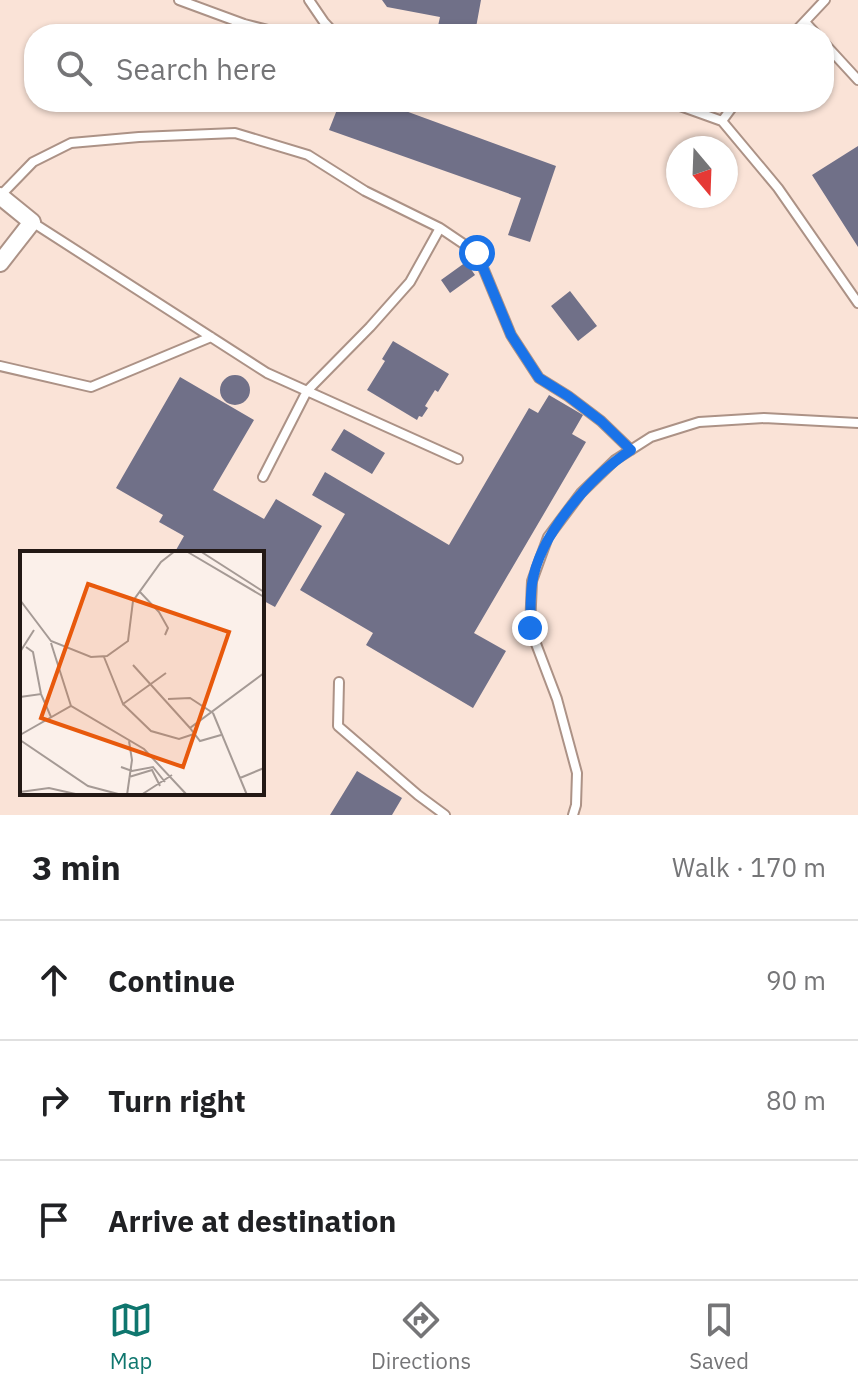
<!DOCTYPE html>
<html lang="en">
<head>
<meta charset="utf-8">
<style>
  body { margin:0; font-family:"IBM Plex Sans",sans-serif; background:#f2f2f2; color:#202124 }
  .compass { position:absolute; left:666px; top:136px; width:72px; height:72px; border-radius:50%; background:#fff; box-shadow:0 2px 6px #0004; rotate:161deg }
  .stop { position:absolute; width:24px; height:24px; margin:-18px; border:6px solid #1a73e8; border-radius:50%; background:#fff }
  .stop.end { background:#1a73e8; border-color:#fff; box-shadow:0 2px 8px #0008 }
  .list { margin:0; padding:0; list-style:none }
  h2 { display:flex; justify-content:space-between; align-items:center; height:104px; margin:0; padding:0 32px; font-size:34px }
  h2 small { font-size:26px; font-weight:400; color:#757577 }
  .list li { display:grid; grid-template-columns:52px 1fr auto; gap:24px; align-items:center; box-sizing:border-box; height:120px; padding:0 32px; border-top:2px solid #e0e0e0 }
  .list b { display:block; font-size:30px; white-space:nowrap }
  .list em { font-size:26px; font-style:normal; color:#757577 }
  .icon { flex:none; width:44px; height:44px; fill:none; stroke:currentColor; stroke-width:2; stroke-linecap:round; stroke-linejoin:round }
  .map { position:relative; flex:none; width:858px; height:815px; overflow:hidden }
  .search { position:absolute; background:#fff; box-shadow:0 2px 6px #0004; left:24px; right:24px; top:24px; height:88px; display:flex; align-items:center; gap:20px; box-sizing:border-box; padding:0 28px; border-radius:32px; color:#757577; font-size:30px }
  .sheet { height:464px; background:#fff }
  nav { display:flex; justify-content:space-around; align-items:center; box-sizing:border-box; height:112px; border-top:2px solid #e0e0e0; background:#fff; font-size:22px; color:#757577 }
  nav a { display:grid; justify-items:center; gap:4px }
  nav .on { color:#0f766e }
  .map>svg:first-child { display:block }
  .industrial { fill:#fae3d7; fill-rule:evenodd }
  .building { fill:#707088 }
  .lines { fill:none; stroke-linecap:round; stroke-linejoin:round }
  .service-casing { stroke:#ac9286; stroke-width:12 }
  .minor-casing { stroke:#ac9286; stroke-width:20 }
  .service { stroke:#fff; stroke-width:8 }
  .minor { stroke:#fff; stroke-width:16 }
  .route { stroke:#1a73e8; stroke-width:10 }
  .inset-road { fill:none; stroke:#a59a95; stroke-width:2 }
  .view { fill:#e8590c; fill-opacity:0.15; stroke:#e8590c; stroke-width:4 }
  .inset-edge { fill:none; stroke:#231915; stroke-width:4 }
</style>
</head>
<body>
<div class="map">
<svg width="858" height="815" viewBox="0 0 858 815">
  <rect width="100%" height="100%" fill="#fbf0ea"/>
  <!-- industrial -->
  <path class="industrial" d="M0,0h858v815h-858zM34,34h790v68h-790zM678,148h48v48h-48zM22,553h240v240h-240z"/>
  <!-- building -->
  <path class="building" d="M382,0h99l-6,33 -37,-7 2,-9 -53,-10z
    M340,102h41l175,64 -26,76 -22,-7 13,-37 -192,-68z
    M858,146v101l-46,-72z
    M466,262l9,13 -25,18 -9,-13z
    M570,291l27,35 -19,15 -27,-35z
    M393,341l56,33 -11,18 -3,-2 -10,16 3,2 -6,9 -3,-1 -2,4 -50,-30 18,-29 -3,-2z
    M220 390a15 15 0 1 1 30 0a15 15 0 1 1-30 0Z
    M180,377l74,43 -41,70 51,29 12,-20 46,27 -47,81 -13,-7v-47h-81l-5,-3 8,-14 -25,-14 4,-7 -47,-27z
    M549,395l34,20 -11,19 14,8 -112,191 32,18 -33,57 -107,-63 7,-12 -73,-43 45,-76 -33,-19 13,-23 124,73 80,-137 9,5z
    M344,429l41,24 -13,21 -41,-24z
    M357,771l45,27 -10,17h-62z"/>
  <g class="lines">
    <!-- service casing -->
    <g class="service-casing">
      <path id="service" d="M179,0l65,24 40,10
        M309,0l15,22 11,12
        M805,22l11,12
        M793,34l32,-34
        M824,43l34,37
        M669,102l53,19 14,-19
        M722,121l56,67 80,115
        M0,196l33,-34 38,-19 68,-6 96,-4 73,22 57,36 75,37
        M32,222l235,151 191,86
        M0,366l91,21 120,-50
        M263,477l44,-86 63,-64 40,-45 30,-54 37,25 34,82 28,43 29,18 33,25 30,29
        M339,682l-1,44 80,69 27,20
        M573,815l3,-10 1,-32 -20,-74 -27,-71 2,-47 16,-44 33,-44 34,-33 36,-23 48,-15 65,-4 94,5"/>
    </g>
    <!-- minor casing -->
    <g class="minor-casing">
      <path id="minor" d="M0,196l32,26 -32,41"/>
    </g>
    <!-- service -->
    <use href="#service" class="service"/>
    <!-- minor -->
    <use href="#minor" class="minor"/>
  </g>
  <g class="lines">
    <!-- route -->
    <path class="route" d="M477,253l34,82 28,43 29,18 33,25 30,29c-40,26 -92,85 -99,134 -2,14 -1,29 -2,44"/>
  </g>
  <!-- overview -->
  <g transform="translate(20 551)">
    <rect width="244" height="244" fill="#fbf0ea"/>
    <path class="inset-road" d="M166,0l78,46M180,0l64,41M120,41l19,20 9,16 -3,7M0,49l31,41 40,16 16,-1 21,-15 5,-40 28,-39 14,-11M31,92l20,63M6,96l7,5 8,42M0,101l14,-22M84,106l19,47 43,-31M113,114l57,63M0,146l21,-3 10,23M148,148l22,-1 23,15M103,153l28,27 28,8 15,-5M193,162l34,82M0,184l51,-29 73,43 43,46M201,184l-21,6 -10,-13 74,-55M0,189l68,46 34,9M101,216l11,4 21,-4 12,15M109,226l23,-7 8,16M220,227l24,-10M0,241l29,-4 31,7M107,244l5,-35 -3,-19M121,244l31,-20"/>
    <path class="view" d="M68,33l141,48 -46,135 -142,-49z"/>
    <rect width="244" height="244" class="inset-edge"/>
  </g>
</svg>
<svg class="compass" viewBox="-18 -18 36 36"><path d="M0-13l5 13h-10z" fill="#e53935"/><path d="M0 13l5-13h-10z" fill="#757577"/></svg>
<div class="stop" style="left:477px;top:253px"></div>
<div class="stop end" style="left:530px;top:628px"></div>
<div class="search"><svg class="icon" aria-label="search" viewBox="0 0 24 24"><circle cx="10" cy="10" r="6"/><path d="M15 15l6 6"/></svg>Search here</div>
</div>
<section class="sheet">
<h2>3 min<small>Walk · 170 m</small></h2>
<ul class="list">
<li><svg class="icon" aria-label="ahead" viewBox="0 0 24 24"><path d="M12 20V5M6 11l6-6 6 6"/></svg><div><b>Continue</b></div><em>90 m</em></li>
<li><svg class="icon" aria-label="right" viewBox="0 0 24 24"><path d="M7 20v-9h11M14 6l5 5-5 5"/></svg><div><b>Turn right</b></div><em>80 m</em></li>
<li><svg class="icon" aria-label="arrive" viewBox="0 0 24 24"><path d="M6 21V4h12l-3 4 3 4H6"/></svg><div><b>Arrive at destination</b></div></li>
</ul>
</section>
<nav>
<a class="on"><svg class="icon" aria-label="map" viewBox="0 0 24 24"><path d="M3 6l6-2 6 2 6-2v14l-6 2-6-2-6 2zM9 4v14M15 6v14"/></svg>Map</a>
<a><svg class="icon" aria-label="directions" viewBox="0 0 24 24"><path d="M12 3l9 9-9 9-9-9zM9 14v-3h6M13 9l2 2-2 2"/></svg>Directions</a>
<a><svg class="icon" aria-label="saved" viewBox="0 0 24 24"><path d="M7 4h10v16l-5-4-5 4z"/></svg>Saved</a>
</nav>
</body>
</html>
